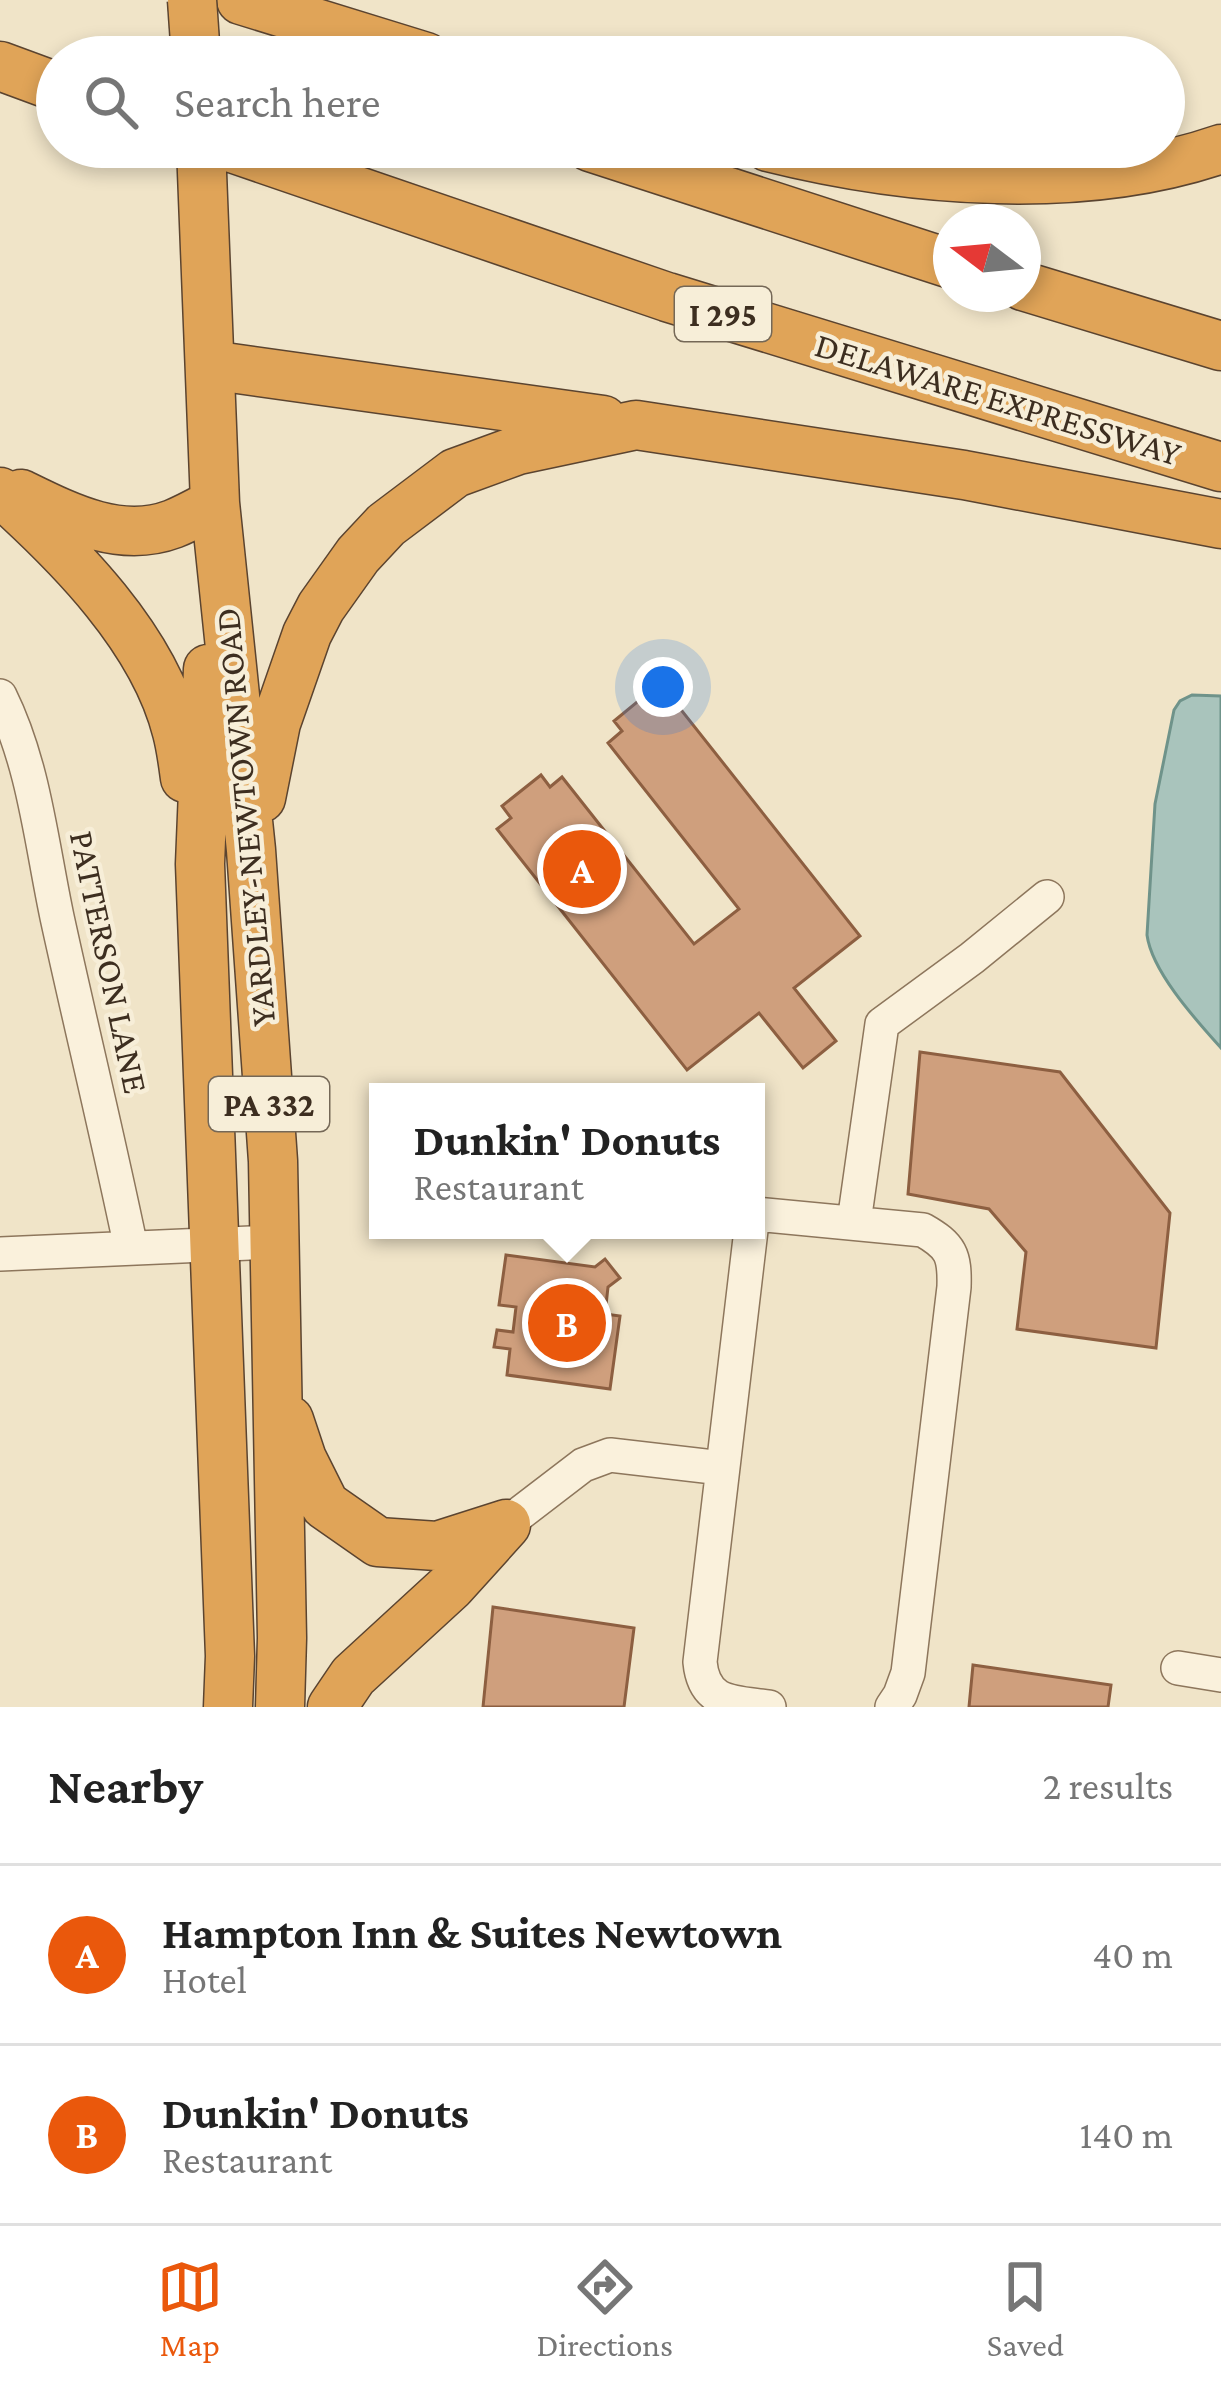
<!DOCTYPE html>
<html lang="en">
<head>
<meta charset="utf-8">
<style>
  body { margin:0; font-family:"Crimson Pro",serif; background:#f2f2f2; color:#222 }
  .compass { position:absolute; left:933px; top:204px; width:108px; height:108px; border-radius:50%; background:#fff; box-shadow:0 6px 18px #0003; rotate:286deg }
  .you { position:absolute; left:663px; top:687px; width:42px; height:42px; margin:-30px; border:9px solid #fff; border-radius:50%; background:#1a73e8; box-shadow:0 0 0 18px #1a73e833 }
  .badge { display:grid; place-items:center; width:78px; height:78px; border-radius:50%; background:#ea580c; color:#fff; font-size:39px; font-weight:700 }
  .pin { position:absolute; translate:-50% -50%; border:6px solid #fff; box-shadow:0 3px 12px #0006 }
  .popup { position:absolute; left:369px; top:1083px; width:396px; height:156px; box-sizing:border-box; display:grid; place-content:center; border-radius:0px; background:#fff; filter:drop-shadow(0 3px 9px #0005); font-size:39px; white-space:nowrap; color:#767676 }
  .popup b { font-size:45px; color:#222 }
  .popup::after { content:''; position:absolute; left:50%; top:100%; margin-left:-24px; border:24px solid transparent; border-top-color:#fff }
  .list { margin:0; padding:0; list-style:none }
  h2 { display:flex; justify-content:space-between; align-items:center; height:156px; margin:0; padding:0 48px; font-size:51px }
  h2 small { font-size:39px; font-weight:400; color:#767676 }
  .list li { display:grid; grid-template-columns:78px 1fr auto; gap:36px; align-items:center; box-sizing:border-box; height:180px; padding:0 48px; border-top:3px solid #e0e0e0 }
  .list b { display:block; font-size:45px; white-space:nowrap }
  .list p { margin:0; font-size:39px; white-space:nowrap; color:#767676 }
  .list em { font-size:39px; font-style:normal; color:#767676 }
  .icon { flex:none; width:66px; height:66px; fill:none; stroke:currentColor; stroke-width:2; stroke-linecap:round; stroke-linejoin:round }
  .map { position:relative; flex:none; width:1221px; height:1707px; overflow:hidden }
  .search { position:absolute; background:#fff; box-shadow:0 6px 18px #0003; left:36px; right:36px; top:36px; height:132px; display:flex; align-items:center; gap:30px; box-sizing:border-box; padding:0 42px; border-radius:66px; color:#767676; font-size:45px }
  .sheet { height:516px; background:#fff }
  nav { display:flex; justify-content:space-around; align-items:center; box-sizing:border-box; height:168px; border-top:3px solid #e0e0e0; background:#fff; font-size:33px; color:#767676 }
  nav a { display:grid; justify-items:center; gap:6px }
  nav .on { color:#ea580c }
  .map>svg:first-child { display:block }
  .water { fill:#a9c4bc; stroke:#6f938a; stroke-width:3 }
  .building { fill:#cf9f7d; stroke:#8d5f41; stroke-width:3 }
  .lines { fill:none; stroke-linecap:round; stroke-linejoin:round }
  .minor-casing { stroke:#8d765c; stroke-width:36 }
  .highway-casing { stroke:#5b4430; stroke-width:51 }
  .minor { stroke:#faf1dc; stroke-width:33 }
  .highway { stroke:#e0a458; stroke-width:48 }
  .highway-bridge-casing { stroke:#5b4430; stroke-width:51; stroke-linecap:butt }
  .highway-bridge { stroke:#e0a458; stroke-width:48 }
  .labels { text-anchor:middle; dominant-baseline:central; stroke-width:9; stroke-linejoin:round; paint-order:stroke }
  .shield { fill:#f7eed8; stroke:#756857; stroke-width:3 }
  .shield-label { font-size:33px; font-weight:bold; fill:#3d2e20 }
  .street-label { font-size:36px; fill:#3d2e20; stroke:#f7eed8 }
</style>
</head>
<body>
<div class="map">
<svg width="1221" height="1707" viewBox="0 0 1221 1707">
  <rect width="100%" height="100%" fill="#f0e4c8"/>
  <!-- water -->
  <path class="water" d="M1192,695l29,1v352c-25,-28 -69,-76 -74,-113l8,-131 19,-94 6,-9z"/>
  <!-- building -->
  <path class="building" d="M648,693l11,13 12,-9 189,239 -66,52 42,53 -33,27 -44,-55 -72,57 -190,-241 14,-11 -9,-12 39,-31 9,12 12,-10 132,167 45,-35 -131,-166 14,-12 -8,-10z
    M920,1052l140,20 110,141 -14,135 -139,-19 9,-77 -37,-43 -81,-15z
    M506,1255l89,12 10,-8 15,19 -12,9 -3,27 15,2 -10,73 -103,-14 3,-26 -16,-2 3,-17 16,2 3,-25 -17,-2z
    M493,1607l141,21 -10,79h-141z
    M973,1665l138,20 -3,22h-139z"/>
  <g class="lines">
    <!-- minor casing -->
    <g class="minor-casing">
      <path id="minor" d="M0,696c34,69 41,145 57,221 24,110 51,220 74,331
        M756,1214l167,16c28,16 32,25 31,57l-46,386 -8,22 -8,12
        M854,1222l28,-198 90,-66 75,-61
        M751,1230l-51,432c4,43 34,40 69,45
        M0,1254l274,-12
        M506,1524l77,-59 27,-10 112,13
        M1178,1668l43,7"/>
    </g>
    <!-- highway casing -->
    <g class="highway-casing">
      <path id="highway" d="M241,0l185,57
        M0,66l57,21
        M201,147l14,356 36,347 22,311 9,477 -2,69
        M229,147l438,150 554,170
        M590,147l361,117
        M768,147c140,35 314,50 453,2
        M1023,286l198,60
        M210,365l393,55
        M0,492c69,62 154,147 177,240 4,15 6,31 8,46
        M21,494c47,23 99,50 152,30 15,-6 29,-14 42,-21
        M208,669l-8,195 30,792 -2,51
        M261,798l15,-75 31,-89 14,-27 37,-52 28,-30 69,-52 63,-23 118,-25 328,50 257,49
        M289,1420l13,39 23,46 53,37 59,4 69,-22
        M332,1707l21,-31 98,-90 55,-61"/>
    </g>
    <!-- minor -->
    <use href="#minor" class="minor"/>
    <!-- highway -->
    <use href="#highway" class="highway"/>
    <!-- highway-bridge casing -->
    <g class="highway-bridge-casing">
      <path id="highway-bridge" d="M192,0l4,57"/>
    </g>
    <!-- highway-bridge -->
    <use href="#highway-bridge" class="highway-bridge"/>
  </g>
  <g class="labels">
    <!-- shield labels -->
    <g class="shield">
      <rect x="675" y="287" width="96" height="54" rx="9"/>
      <rect x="209" y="1077" width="120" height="54" rx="9"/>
    </g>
    <g class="shield-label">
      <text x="723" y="314">I 295</text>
      <text x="269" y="1104">PA 332</text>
    </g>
    <!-- street labels -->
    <g class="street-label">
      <text transform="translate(998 399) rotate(17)">DELAWARE EXPRESSWAY</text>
      <text transform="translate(245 817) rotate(-95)">YARDLEY-NEWTOWN ROAD</text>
      <text transform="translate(109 962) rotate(78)">PATTERSON LANE</text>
    </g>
  </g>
</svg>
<svg class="compass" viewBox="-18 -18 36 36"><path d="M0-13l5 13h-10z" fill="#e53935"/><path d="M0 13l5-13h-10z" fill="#767676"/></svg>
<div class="you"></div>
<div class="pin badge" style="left:582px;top:869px">A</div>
<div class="pin badge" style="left:567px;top:1323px">B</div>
<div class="popup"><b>Dunkin' Donuts</b>Restaurant</div>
<div class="search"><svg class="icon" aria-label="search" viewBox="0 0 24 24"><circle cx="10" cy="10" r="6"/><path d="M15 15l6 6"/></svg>Search here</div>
</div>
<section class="sheet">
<h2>Nearby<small>2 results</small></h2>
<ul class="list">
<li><span class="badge">A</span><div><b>Hampton Inn &amp; Suites Newtown</b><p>Hotel</p></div><em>40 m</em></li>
<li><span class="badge">B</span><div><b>Dunkin' Donuts</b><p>Restaurant</p></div><em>140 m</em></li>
</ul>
</section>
<nav>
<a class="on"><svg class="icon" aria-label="map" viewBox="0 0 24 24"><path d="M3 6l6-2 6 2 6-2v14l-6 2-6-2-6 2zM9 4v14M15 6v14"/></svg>Map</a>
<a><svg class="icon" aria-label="directions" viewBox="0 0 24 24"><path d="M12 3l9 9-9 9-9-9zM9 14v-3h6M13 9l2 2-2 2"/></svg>Directions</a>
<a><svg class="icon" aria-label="saved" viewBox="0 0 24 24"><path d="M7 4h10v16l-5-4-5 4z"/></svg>Saved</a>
</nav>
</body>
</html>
